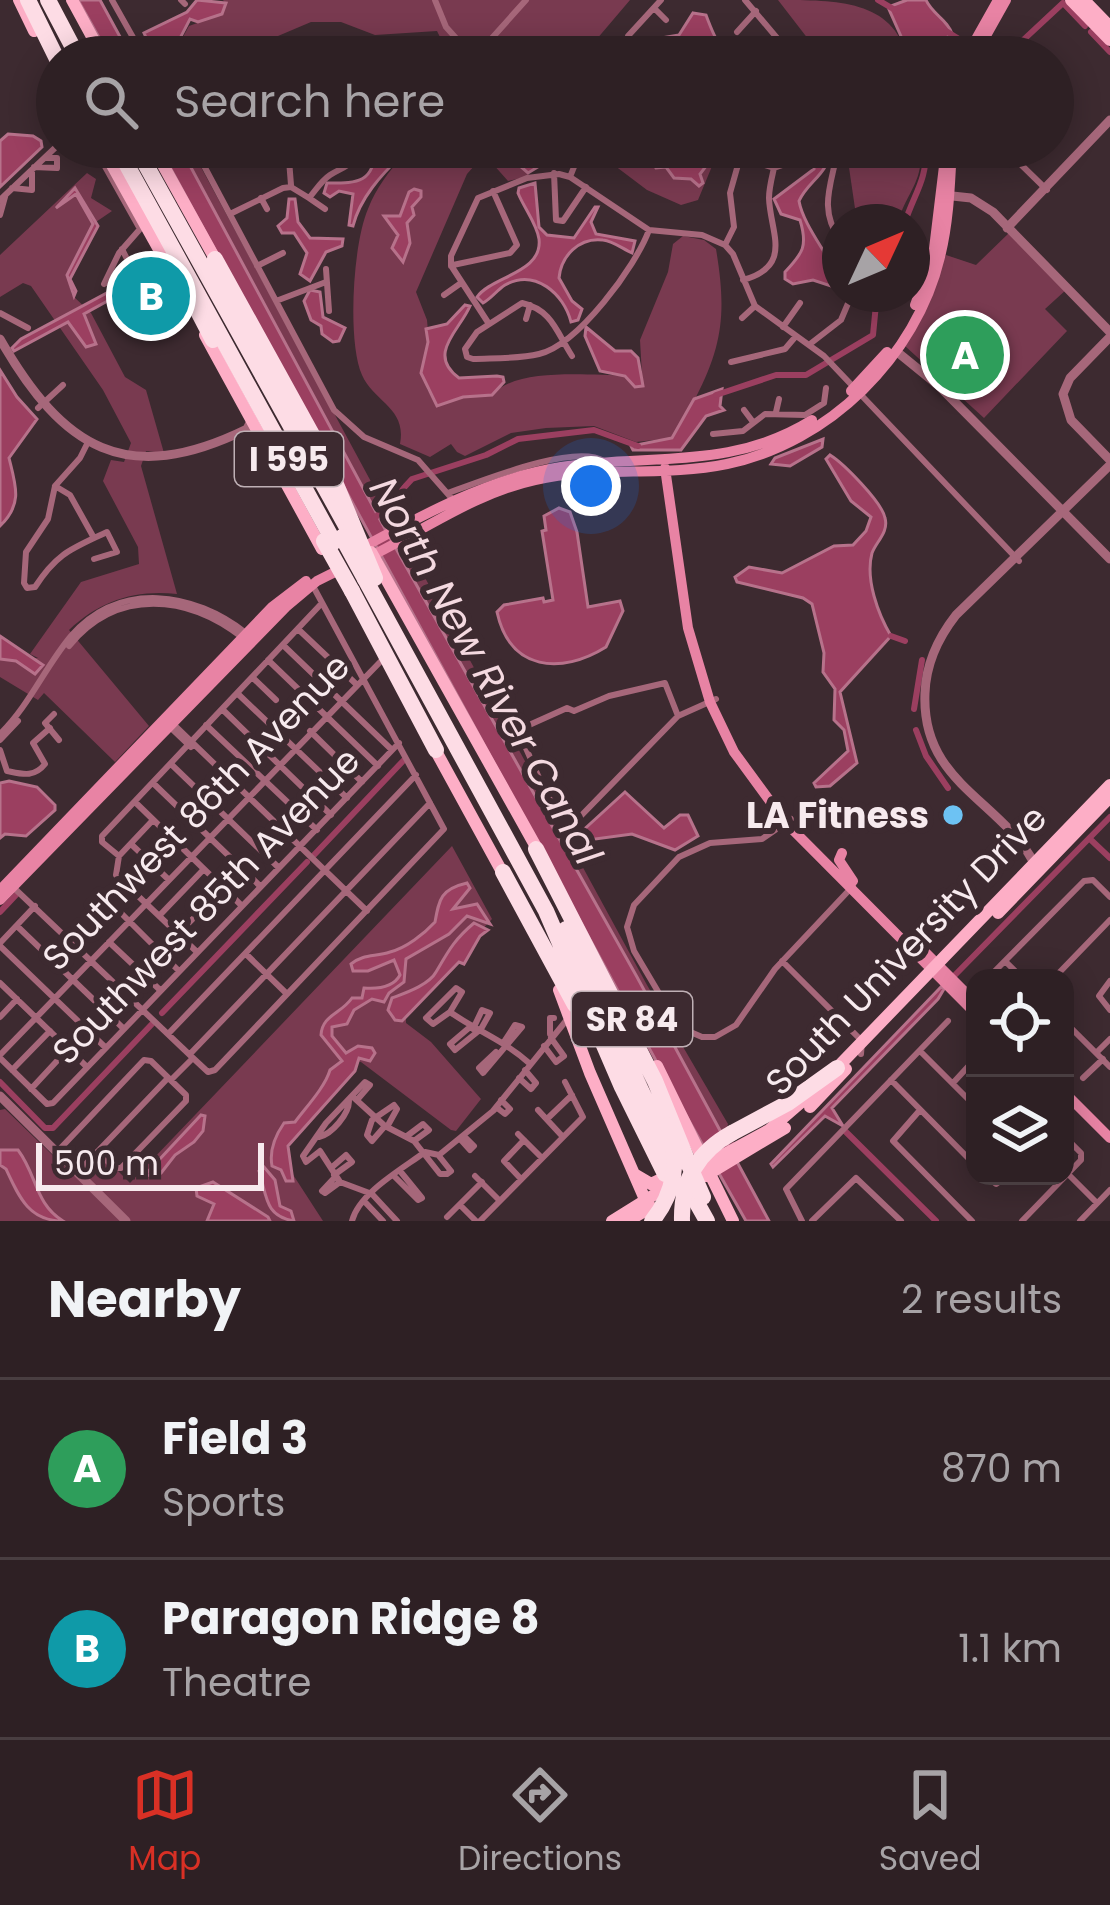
<!DOCTYPE html>
<html lang="en">
<head>
<meta charset="utf-8">
<style>
  body { margin:0; font-family:Poppins,sans-serif; background:#36282c; color:#f1f3f6 }
  .controls { position:absolute; right:36px; bottom:36px; display:grid; overflow:hidden; border-radius:24px; box-shadow:0 6px 30px #0003 }
  .controls button { width:108px; height:108px; display:grid; place-items:center; padding:0; border:0; border-bottom:3px solid #493e41; background:#2e2024; color:#f1f3f6; font:60px sans-serif }
  .compass { position:absolute; left:822px; top:204px; width:108px; height:108px; border-radius:50%; background:#2e2024; box-shadow:0 6px 30px #0003; rotate:46deg }
  .scale { position:absolute; left:36px; bottom:30px; width:228px; box-sizing:border-box; padding-left:12px; border:6px solid #f7eaee; border-top:0; font-size:33px; line-height:42px; white-space:nowrap; color:#f7eaee; -webkit-text-stroke:9px #3d2a30; paint-order:stroke }
  .you { position:absolute; left:591px; top:486px; width:42px; height:42px; margin:-30px; border:9px solid #fff; border-radius:50%; background:#1a73e8; box-shadow:0 0 0 18px #1a73e833 }
  .badge { display:grid; place-items:center; width:78px; height:78px; border-radius:50%; background:#d93025; color:#fff; font-size:39px; font-weight:700 }
  .pin { position:absolute; translate:-50% -50%; border:6px solid #fff; box-shadow:0 3px 12px #0006 }
  .list { margin:0; padding:0; list-style:none }
  h2 { display:flex; justify-content:space-between; align-items:center; height:156px; margin:0; padding:0 48px; font-size:51px }
  h2 small { font-size:39px; font-weight:400; color:#a7a3a6 }
  .list li { display:grid; grid-template-columns:78px 1fr auto; gap:36px; align-items:center; box-sizing:border-box; height:180px; padding:0 48px; border-top:3px solid #493e41 }
  .list b { display:block; font-size:45px; white-space:nowrap }
  .list p { margin:0; font-size:39px; white-space:nowrap; color:#a7a3a6 }
  .list em { font-size:39px; font-style:normal; color:#a7a3a6 }
  .icon { flex:none; width:66px; height:66px; fill:none; stroke:currentColor; stroke-width:2; stroke-linecap:round; stroke-linejoin:round }
  .map { position:relative; flex:none; width:1110px; height:1221px; overflow:hidden }
  .search { position:absolute; background:#2e2024; box-shadow:0 6px 30px #0003; left:36px; right:36px; top:36px; height:132px; display:flex; align-items:center; gap:30px; box-sizing:border-box; padding:0 42px; border-radius:66px; color:#a7a3a6; font-size:45px }
  .sheet { height:516px; background:#2e2024 }
  nav { display:flex; justify-content:space-around; align-items:center; box-sizing:border-box; height:168px; border-top:3px solid #493e41; background:#2e2024; font-size:33px; color:#a7a3a6 }
  nav a { display:grid; justify-items:center; gap:6px }
  nav .on { color:#d93025 }
  .map>svg:first-child { display:block }
  .green { fill:#793a50 }
  .water { fill:#9b3f60; stroke:#b7728b; stroke-width:3 }
  .lines { fill:none; stroke-linecap:round; stroke-linejoin:round }
  .canal { stroke:#9b3f60; stroke-width:6 }
  .minor { stroke:#a6677a; stroke-width:6 }
  .tertiary { stroke:#a6677a; stroke-width:9 }
  .secondary { stroke:#e883a4; stroke-width:10 }
  .primary { stroke:#fdaec6; stroke-width:12 }
  .motorway { stroke:#fddce5; stroke-width:16 }
  .motorway-bridge { stroke:#fddce5; stroke-width:16 }
  .poi-dot { fill:#6dc2f3; stroke:#3d2a30; stroke-width:4.5 }
  .labels { text-anchor:middle; dominant-baseline:central; stroke-width:12; stroke-linejoin:round; paint-order:stroke }
  .shield { fill:#3d2a30; stroke:#bfb0b5; stroke-width:3 }
  .shield-label { font-size:33px; font-weight:bold; fill:#f7eaee }
  .street-label { font-size:36px; fill:#f7eaee; stroke:#3d2a30 }
  .poi-label { font-size:36px; font-weight:bold; fill:#f7eaee; stroke:#3d2a30; text-anchor:end }
  .water-label { font-size:39px; font-style:italic; fill:#f4d9e0; stroke:#3d2a30 }
</style>
</head>
<body>
<div class="map">
<svg width="1110" height="1221" viewBox="0 0 1110 1221">
  <rect width="100%" height="100%" fill="#3d2a30"/>
  <!-- green -->
  <path class="green" d="M223,0h407l-34,40 1,17h-170l16,-14 -6,-12 -62,4 -34,-13h-30l-33,14 -29,21h-52l-18,-13 10,-18 33,-12 4,-10z
    M778,0c59,0 115,0 129,57h-85z
    M180,147h10l205,379 -9,5z
    M402,147h89l-24,27 -51,118 11,28 2,22 -6,17 4,30 10,17 26,-9 29,-2c27,-31 111,-17 150,-20l-2,-35 28,-68 5,-28 10,-8 21,4 12,9c10,60 8,94 -20,148 -8,15 -13,28 -24,41l-36,4 -42,-16 -48,2 -35,5 -46,23 -8,-4 -6,-8 -21,13 -30,-13c7,-36 -26,-42 -38,-69 -15,-34 -9,-132 6,-166 8,-21 21,-38 36,-54z
    M501,147h24l3,5 -8,13 10,11 -22,5 -16,-18z
    M590,147h130l-22,53 -17,5 -34,-15z
    M846,147h73c7,32 -13,46 -21,75h-41z
    M87,173l9,6 -5,19 21,13 -19,13 -26,51 5,20 19,18 34,64 21,13 18,63 -18,-2 -5,15 36,128c-41,-5 -78,7 -108,36l80,96 -34,36 -71,-69 -6,7 -38,-23v-18l38,-1 -8,-4 51,-72 58,-18 -1,-17 -35,-66 8,-21 13,2 7,-19 -28,-53 -72,-104 -8,-3 -23,14v-42z
    M1011,231l56,58 -22,20 22,22 -83,87 -79,-72 41,-91 30,10z
    M405,541l242,444 81,139 -2,6 10,15 -7,4 -92,-172 -242,-430z
    M452,846l40,73 -86,91v13l25,19 50,57 -25,32 -5,-1 -90,-68 -8,-2 -74,93 44,68h-323v-111l5,-1 69,67 25,-24 31,31z"/>
  <!-- water -->
  <path class="water" d="M78,0h22l31,57h-21z
    M197,0l29,3 -4,11 -24,8 -8,-3 -14,27 -21,11 -11,-24 43,-21z
    M907,0h19c6,14 22,20 26,34l-34,23 -10,-5 -20,-45z
    M693,13l13,2c18,49 17,29 58,42h-45l-23,-8 -34,5 -8,-7 1,-8 24,-4z
    M8,134l25,2 8,5 1,6 -42,40v-46z
    M159,147h21l205,382 252,448 132,244h-23l-67,-118z
    M376,147h23l3,8c-21,20 -42,43 -49,71l-4,-1 4,-31 -14,-3 -9,6 -6,-4 3,-10c30,0 47,1 49,-36z
    M525,147l20,4 11,-2 3,5 -31,19 -8,-7 8,-13z
    M647,147c27,0 37,7 60,11l3,3 -10,13 3,9 -4,3 -8,-7 -17,-1 -8,-11 -10,1 -10,-13z
    M806,147h22c5,25 -20,33 -29,54 5,29 41,66 41,88l-27,-9 -20,4 -8,-5v-7c18,-19 23,-26 15,-52l-19,-6 -7,-15 40,-30v-10z
    M535,183l4,44 8,8 27,3 21,-31h3l-7,15 5,12 39,7 -3,12c-9,-4 -19,-12 -29,-13 -24,-3 -42,16 -44,38l13,23 10,8 -4,11 -7,2c-7,-28 -36,-54 -66,-37 -8,5 -13,13 -22,18l-6,-6c15,-21 66,-24 62,-58 -2,-15 -15,-31 -21,-46l1,-5z
    M75,188l23,38 -28,53 6,12 -2,5 -7,-21 26,-51 -17,-30 -20,14z
    M414,189l7,2v6l-9,10 2,8 -7,8 3,20 -7,19 -11,-14 6,-13 -14,-19h16l9,-24z
    M289,199h6l3,23 12,16 33,1 -1,7 -16,6 -16,29 -10,-7 7,-21 -13,-20h-12l-4,-7 9,-8z
    M118,287l4,6 -38,21 12,30 -10,3 -18,-25 -54,29 -2,-3 9,-9z
    M310,290l10,2 3,25 22,11 -6,13 -6,1 -11,-8 -1,-8 -10,-6 -7,-19z
    M465,305l5,1c-10,24 -44,48 -11,72l38,-2 6,1 1,5 -12,13 -29,2 -26,9 -16,-33 7,-31 -2,-13 21,-5z
    M586,327l29,24h16l7,7 5,28 -8,1 -10,-11 -25,-5 -15,-35z
    M0,370l17,27 20,22 -28,39c7,28 14,46 -9,68z
    M722,389l-2,17 4,4 -18,6 -25,34h-48l-2,-4 41,-8 22,-39z
    M823,439l-1,8 -32,19 -19,-2 4,-6z
    M830,455c13,8 52,47 55,63 4,14 -9,24 -13,35 -7,26 6,61 19,83l-51,56 17,71 -27,23 -14,1 -2,-4 34,-32 -4,-21 -10,-10 1,-31 -12,-17 1,-19 -12,-49 -9,-6 -66,-16 -2,-5 14,-10 33,6 52,-27 19,-1 13,-14 5,-14 -20,-16 -25,-42z
    M559,508l11,4 7,20 11,75 32,-6 3,10 -17,36c-45,28 -96,24 -109,-35l7,-7 39,-7 1,4 9,-2 -11,-69 4,-1 -2,-14z
    M0,636l43,29 -8,9 -19,-13 -16,-2z
    M9,781l28,6 18,18v5l-29,26 -21,-2 -5,4v-55z
    M625,792l39,36 16,-13h8l10,21 -23,14 -43,-16 -44,6 -9,-6z
    M467,883l3,5 -17,21 24,-5 13,20 -23,-8 -18,18 -43,25 -2,23 -15,11 -5,9 -12,-3 -18,11 -7,14 -15,3v9l14,17 12,-7 14,2 3,5 -5,8 -11,-3 -4,13 -67,75 5,35h-7l-5,-11 -9,-4c-3,-16 3,-30 12,-43l11,-1c12,-16 30,-35 35,-52l12,-9 -21,-26c1,-20 20,-21 31,-37h10l2,-10c13,1 29,0 36,-13l-6,-15 -26,11h-15l-2,-7c12,-10 24,-7 39,-12 16,-4 34,-18 45,-30 4,-23 6,-33 32,-39z
    M474,923l14,7 -8,6 -16,28 -5,-2 -57,59 -7,-1 -7,-10 4,-12c13,-5 37,-13 44,-26 13,-22 18,-32 38,-49z
    M941,987l3,2 -6,10 -106,109 11,18 -18,-10 -52,51 -2,-3z
    M201,1115l4,1 -2,15 -9,11 -19,13 -14,18 -17,3z
    M0,1150h18c19,25 17,54 45,71 -34,0 -44,-24 -57,-52l-6,-4z
    M264,1167l11,13 5,26 11,5 3,10c-30,-5 -27,-26 -35,-50z
    M213,1182l55,35 2,4h-63l7,-17 -17,-8 -1,-8z"/>
  <g class="lines">
    <!-- canal -->
    <path class="canal" d="M878,0l17,10
      M946,31l21,13
      M1091,32l19,20
      M982,50l12,7
      M1005,57l58,-54 22,23
      M905,222c10,-30 22,-42 21,-75
      M716,395l60,-20h30l67,-40 4,-41
      M400,492l12,-13 74,-24 32,-16 76,-9 44,16
      M374,519l23,-24
      M891,636l14,5
      M914,709l8,-49
      M916,730l10,26 22,32
      M1090,839l20,19
      M314,855l89,-94
      M0,912l16,-17
      M955,975l155,-158
      M162,1013l145,-151
      M0,1082l45,46h8l99,-104
      M845,1131l91,90"/>
    <!-- minor -->
    <path class="minor" d="M112,0l32,57
      M181,0l4,4
      M435,0l11,27 18,20 36,10
      M745,0l48,57
      M654,8l12,12
      M737,32l19,-21
      M487,54l5,-16 34,-38
      M272,57l30,-15h17
      M626,57l2,-21 33,-36
      M94,147l46,82 -21,24 -15,31
      M194,147l140,263 30,27 54,23 36,41
      M288,147l3,38
      M838,147c-5,35 -21,60 2,93
      M1003,147l44,43
      M740,157l34,11 17,-6
      M245,158l18,-11
      M34,167l23,1v-10h-11
      M554,173l2,47 7,1 23,-34
      M570,177l6,-15 -3,-15
      M12,188l20,2v-18
      M261,198l6,11
      M309,198l16,11
      M0,200l57,-54
      M230,214l53,-26 8,-1 18,11c7,-8 12,-17 21,-23 14,-9 26,-9 23,-28
      M0,215l5,-18
      M725,245l9,-18 -4,-34 13,-46
      M453,265l57,-12 7,-8 -24,-54
      M257,266l26,-13
      M451,266v-10l27,-58 49,-20 32,-4 11,3 79,53 53,5 23,10 8,9 22,52 69,50 195,205
      M452,267l37,57
      M326,269l3,42
      M743,280c51,-14 27,-48 26,-82 0,-10 3,-21 5,-30
      M107,283l25,-14 -10,-20
      M444,295l17,-12
      M276,301l50,-19
      M0,313l28,15
      M742,318l13,-12
      M526,319l4,-14
      M783,327l17,-24
      M810,344l31,-24 11,-26
      M572,356c-16,-25 -20,-46 -50,-53l-45,29 -12,17 2,8 6,2c21,-1 46,0 66,-5 39,-9 97,-88 110,-124
      M731,362l54,-13 11,-13
      M38,408l25,-23
      M744,410l9,12
      M776,412l3,-13
      M713,434l30,-3 22,-17 40,1 19,-12 2,-15
      M55,486l25,-28 8,-16
      M448,493c34,-12 126,-50 156,-32
      M94,559l23,-7 -10,-20c-36,17 -50,21 -72,55l-8,1 -3,-5 2,-31 22,-33 7,-33 15,9 24,43
      M298,629l57,54
      M283,645l109,105
      M69,646c48,-59 119,-51 174,-8
      M268,660l110,106
      M252,677l24,23
      M237,693l110,105
      M222,709l109,106
      M54,714l-9,9 14,17
      M678,716l-13,-33 -56,13 -35,15 -7,-3 -49,22 29,66 22,26 5,1 104,-107 38,-17
      M171,722l196,189
      M206,725l111,105
      M170,727l21,20
      M310,731l52,51
      M0,734c29,-28 45,-67 71,-98 49,-56 123,-44 175,-3
      M0,740l18,-19
      M0,750l7,21
      M171,764l107,103
      M7,771c15,3 27,7 38,-7l-12,-21 17,-15
      M153,783l107,103
      M135,802l106,103
      M791,819l-29,20 -52,4 -31,14 -45,48 -7,22 7,24 45,76 23,10h13l21,-12 39,-56 78,-83
      M131,844l37,35
      M119,856l-17,-14v-6l220,-233
      M119,856l-3,19 81,77
      M119,856l34,-36
      M126,885l-10,12v11l63,63
      M13,887l180,171 15,14 7,-2 229,-241 -131,-243
      M159,916l45,-47
      M17,926l107,103
      M178,934l45,-46
      M109,942l51,48
      M0,943l35,-37
      M0,946l106,102
      M247,955l40,39
      M782,961l80,80 -1,13
      M1005,961l17,17
      M988,978l96,-97 9,-1 17,17
      M1054,978l56,-58
      M1110,981l-11,15 11,14
      M0,983l87,84
      M456,988l6,4 -12,20 -17,12 -7,-6z
      M450,1012c27,19 55,29 79,51
      M0,1017l17,-18
      M1065,1022l45,45
      M470,1027l-20,17 5,6 26,-21 9,-16 -8,-3 -9,19
      M169,1033l247,-258
      M550,1034v-16h4
      M544,1046l12,16 8,-6 -13,-18
      M920,1051l55,55
      M496,1052l-17,16 4,5 39,-46 -7,-2 -11,17
      M1096,1053l14,-14
      M190,1054l240,-251
      M0,1055l382,-395
      M0,1058l47,46 6,-1 346,-360
      M12,1070l38,-39
      M519,1078l12,11 5,-6 -11,-13
      M1083,1078l20,-19
      M171,1080l22,-22
      M891,1080l84,85
      M953,1083l22,-24
      M31,1089l37,-40
      M352,1096l33,30 29,15 26,33h7l4,-3 -12,-15
      M496,1107l9,7 5,-5 -9,-9
      M538,1110l25,27
      M920,1110l-27,31 79,80
      M547,1119l25,-24
      M385,1126l-13,15 -5,-6 5,-15 22,-15 3,4 -10,18
      M518,1134l24,24
      M407,1136l16,-12 6,6 -15,11
      M319,1137c13,-3 30,-23 30,-36
      M461,1140l9,10 4,-4 -9,-9
      M320,1151l-14,11 -3,-6 23,-33 39,-41 5,3 -13,15
      M320,1151l20,31 32,12 25,27
      M56,1153l88,-93 7,1 35,34v6l-65,67h-6l-18,-16
      M331,1168l15,-13 6,7 -18,13
      M77,1173l91,-95
      M1068,1174l29,29
      M336,1176l-14,15 3,2 15,-11
      M394,1176l24,24 4,-2 -22,-27
      M475,1176l23,23
      M986,1176l10,8 11,-8
      M521,1179l-17,-18 20,-21
      M365,1202l18,19
      M460,1205l16,16
      M447,1217l35,-35
      M352,1221c7,-28 50,-52 73,-69l14,3 54,-44 76,-94
      M480,1221l103,-104 -18,-35
      M802,1221l-16,-32 162,-168
      M812,1221l44,-43 45,43
      M1022,1221l59,-61v-7l-16,-16
      M1080,1221l30,-31"/>
    <!-- tertiary -->
    <path class="tertiary" d="M943,195l28,3 22,14 117,120
      M1007,228l103,-108
      M1110,337l-40,41 -7,16 8,26 39,40
      M0,339c63,110 126,149 247,90l4,-8
      M896,351l43,35 171,173
      M1034,863c-34,-64 -113,-80 -109,-170 1,-29 13,-55 31,-78l154,-150
      M0,1096l126,125"/>
    <!-- secondary -->
    <path class="secondary" d="M966,57l32,-57
      M974,57l32,-57
      M915,305l18,-48 11,-91
      M851,391l36,-39
      M665,468l23,160 22,74 24,50 52,71 189,190
      M358,550c62,-34 132,-72 203,-83 90,-14 169,4 251,-47
      M369,557c54,-26 106,-64 166,-77 63,-14 129,-3 192,-16 102,-21 189,-107 213,-207 9,-36 10,-73 12,-110
      M842,853l-3,7 14,21
      M0,890l272,-283 34,-26
      M0,900l286,-293 31,-26 24,-12
      M914,941l61,61
      M1065,1093l45,45"/>
    <!-- primary -->
    <path class="primary" d="M19,0l15,31
      M72,0l31,57
      M1071,0l39,40
      M1084,0l26,27
      M102,147l74,133
      M153,147l65,117
      M205,335l117,214
      M371,552l169,302
      M432,744l74,135
      M998,913l112,-116
      M559,990l31,83 64,147
      M657,1066l76,155
      M832,1073l278,-288
      M810,1107l36,-38
      M701,1167l68,-37 44,-38
      M634,1174l17,10 23,-11
      M705,1176l80,-48
      M612,1221l61,-38
      M628,1221l23,-14"/>
    <!-- motorway -->
    <path class="motorway" d="M28,0l29,59
      M48,0l30,57
      M117,147l217,395
      M136,147l213,384
      M215,259l110,199
      M365,579l181,332 76,176 43,87
      M352,591l84,159
      M536,849l119,232 31,76
      M503,872l72,133
      M566,929l108,232
      M732,1133l56,-30 49,-35
      M693,1196l14,25"/>
    <!-- motorway-bridge -->
    <path class="motorway-bridge" d="M177,271l36,69
      M325,458l50,120
      M342,537l23,42
      M324,541l28,50
      M689,1165l14,32
      M652,1221c23,-28 28,-62 16,-96
      M682,1221c-1,-39 15,-69 50,-88"/>
  </g>
  <!-- markers -->
  <circle class="poi-dot" cx="953" cy="815" r="12"/>
  <g class="labels">
    <!-- shield labels -->
    <g class="shield">
      <rect x="235" y="432" width="108" height="54" rx="9"/>
      <rect x="572" y="992" width="120" height="54" rx="9"/>
    </g>
    <g class="shield-label">
      <text x="289" y="459">I 595</text>
      <text x="632" y="1019">SR 84</text>
    </g>
    <!-- street labels -->
    <g class="street-label">
      <text transform="translate(196 812) rotate(-46)">Southwest 86th Avenue</text>
      <text transform="translate(206 906) rotate(-46)">Southwest 85th Avenue</text>
      <text transform="translate(906 950) rotate(-46)">South University Drive</text>
    </g>
    <!-- poi labels -->
    <g class="poi-label">
      <text x="929" y="815">LA Fitness</text>
    </g>
    <!-- water labels -->
    <g class="water-label">
      <text transform="translate(486 671) rotate(61)">North New River Canal</text>
    </g>
  </g>
</svg>
<div class="controls">
<button><svg class="icon" aria-label="locate" viewBox="0 0 24 24"><circle cx="12" cy="12" r="6"/><path d="M12 2v4M12 18v4M2 12h4M18 12h4"/></svg></button>
<button><svg class="icon" aria-label="layers" viewBox="0 0 24 24"><path d="M12 4l9 5-9 5-9-5zM3 14l9 5 9-5"/></svg></button>
</div>
<svg class="compass" viewBox="-18 -18 36 36"><path d="M0-13l5 13h-10z" fill="#e53935"/><path d="M0 13l5-13h-10z" fill="#a7a3a6"/></svg>
<div class="scale">500 m</div>
<div class="you"></div>
<div class="pin badge" style="left:965px;top:355px;background:#2e9e5b">A</div>
<div class="pin badge" style="left:151px;top:296px;background:#0f9aa8">B</div>
<div class="search"><svg class="icon" aria-label="search" viewBox="0 0 24 24"><circle cx="10" cy="10" r="6"/><path d="M15 15l6 6"/></svg>Search here</div>
</div>
<section class="sheet">
<h2>Nearby<small>2 results</small></h2>
<ul class="list">
<li><span class="badge" style="background:#2e9e5b">A</span><div><b>Field 3</b><p>Sports</p></div><em>870 m</em></li>
<li><span class="badge" style="background:#0f9aa8">B</span><div><b>Paragon Ridge 8</b><p>Theatre</p></div><em>1.1 km</em></li>
</ul>
</section>
<nav>
<a class="on"><svg class="icon" aria-label="map" viewBox="0 0 24 24"><path d="M3 6l6-2 6 2 6-2v14l-6 2-6-2-6 2zM9 4v14M15 6v14"/></svg>Map</a>
<a><svg class="icon" aria-label="directions" viewBox="0 0 24 24"><path d="M12 3l9 9-9 9-9-9zM9 14v-3h6M13 9l2 2-2 2"/></svg>Directions</a>
<a><svg class="icon" aria-label="saved" viewBox="0 0 24 24"><path d="M7 4h10v16l-5-4-5 4z"/></svg>Saved</a>
</nav>
</body>
</html>
